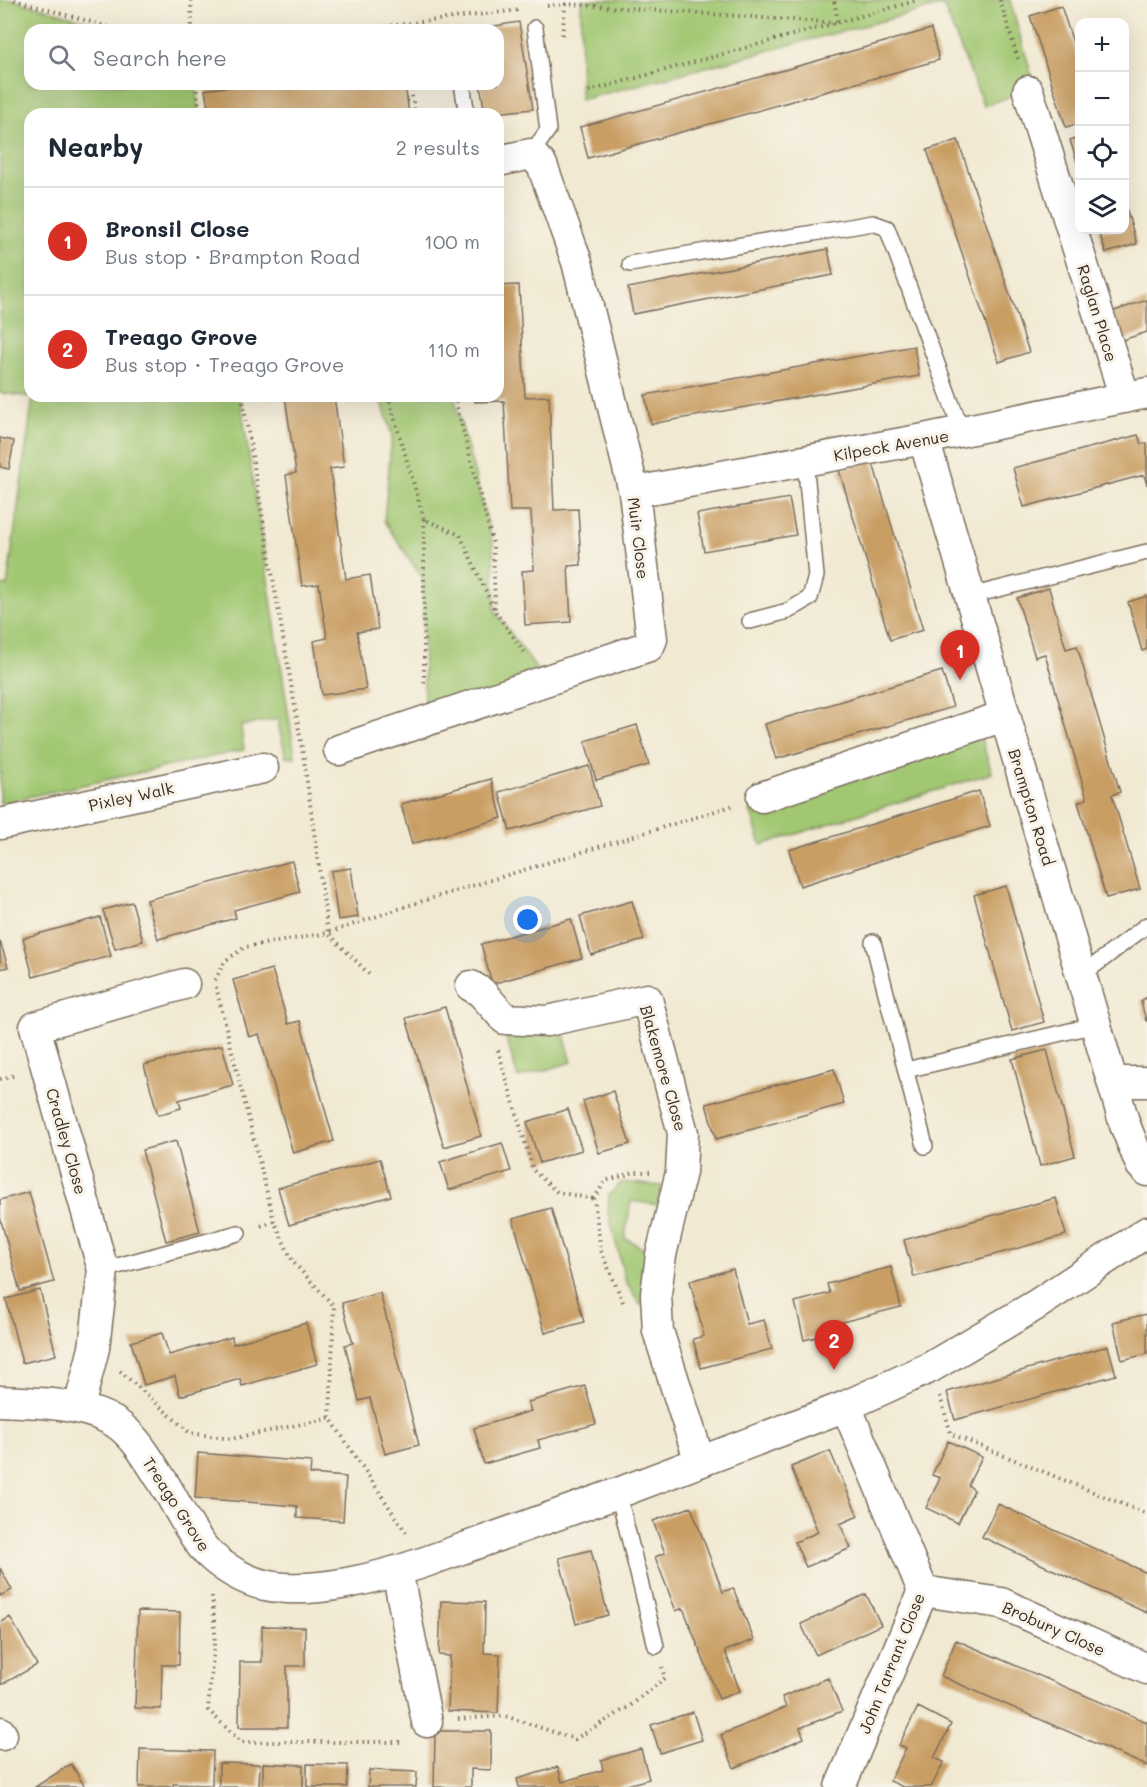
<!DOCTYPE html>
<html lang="en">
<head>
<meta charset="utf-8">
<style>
  body { margin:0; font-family:Mali,sans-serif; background:#f6f6f7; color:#1f2937 }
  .controls { position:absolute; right:18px; top:18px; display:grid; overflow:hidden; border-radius:12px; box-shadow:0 6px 24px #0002 }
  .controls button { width:54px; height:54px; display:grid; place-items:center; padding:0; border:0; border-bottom:2px solid #e0e1e3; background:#fff; color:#1f2937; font:30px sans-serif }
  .you { position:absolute; left:528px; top:920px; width:21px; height:21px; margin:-15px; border:4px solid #fff; border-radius:50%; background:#1a73e8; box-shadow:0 0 0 9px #1a73e833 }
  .badge { display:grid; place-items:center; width:39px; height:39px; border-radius:50%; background:#d93025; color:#fff; font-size:20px; font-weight:700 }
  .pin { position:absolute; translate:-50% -50px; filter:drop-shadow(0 2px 3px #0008) }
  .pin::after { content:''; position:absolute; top:32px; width:21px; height:18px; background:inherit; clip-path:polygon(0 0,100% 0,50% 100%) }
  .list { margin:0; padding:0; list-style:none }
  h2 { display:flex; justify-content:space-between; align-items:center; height:78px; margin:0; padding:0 24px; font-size:26px }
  h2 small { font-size:20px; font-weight:400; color:#747a83 }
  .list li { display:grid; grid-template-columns:39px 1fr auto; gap:18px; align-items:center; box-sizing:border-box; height:108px; padding:0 24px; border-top:2px solid #e0e1e3 }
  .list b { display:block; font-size:22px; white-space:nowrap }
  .list p { margin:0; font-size:20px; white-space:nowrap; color:#747a83 }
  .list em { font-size:20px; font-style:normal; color:#747a83 }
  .icon { flex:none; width:33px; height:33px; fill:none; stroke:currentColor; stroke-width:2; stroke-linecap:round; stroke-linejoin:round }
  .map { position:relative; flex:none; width:1147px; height:1787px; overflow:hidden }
  .search { position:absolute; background:#fff; box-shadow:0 6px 24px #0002; left:24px; top:24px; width:480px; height:66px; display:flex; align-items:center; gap:15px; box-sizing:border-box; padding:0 21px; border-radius:18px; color:#747a83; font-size:22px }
  .panel { position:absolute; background:#fff; box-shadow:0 6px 24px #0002; left:24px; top:108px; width:480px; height:294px; border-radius:18px }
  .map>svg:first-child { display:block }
  .green { fill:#a1c772; stroke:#6e7848; stroke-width:1.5 }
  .building { fill:#c99e64 }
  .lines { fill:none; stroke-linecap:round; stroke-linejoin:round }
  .lane-casing { stroke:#7b6d5d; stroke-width:18 }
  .street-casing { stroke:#7b6d5d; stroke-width:33 }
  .path { stroke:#7b6d5d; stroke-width:4; stroke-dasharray:1.5 4.5; stroke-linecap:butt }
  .lane { stroke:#fff; stroke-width:15 }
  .street { stroke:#fff; stroke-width:30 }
  .labels { text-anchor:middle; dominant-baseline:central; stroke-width:6; stroke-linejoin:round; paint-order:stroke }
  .street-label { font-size:16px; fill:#3b2a1e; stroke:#f7f3e8 }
</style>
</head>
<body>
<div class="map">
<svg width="1147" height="1787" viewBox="0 0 1147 1787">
  <rect width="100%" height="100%" fill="#f7f3e8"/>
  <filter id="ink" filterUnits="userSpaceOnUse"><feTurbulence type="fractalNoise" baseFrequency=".0167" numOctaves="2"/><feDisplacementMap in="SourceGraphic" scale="12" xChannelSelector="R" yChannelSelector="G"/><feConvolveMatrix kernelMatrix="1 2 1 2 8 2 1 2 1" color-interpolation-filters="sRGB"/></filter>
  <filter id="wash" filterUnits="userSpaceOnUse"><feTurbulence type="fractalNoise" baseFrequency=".008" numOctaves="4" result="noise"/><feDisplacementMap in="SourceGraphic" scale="24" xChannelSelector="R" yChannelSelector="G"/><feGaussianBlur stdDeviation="1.35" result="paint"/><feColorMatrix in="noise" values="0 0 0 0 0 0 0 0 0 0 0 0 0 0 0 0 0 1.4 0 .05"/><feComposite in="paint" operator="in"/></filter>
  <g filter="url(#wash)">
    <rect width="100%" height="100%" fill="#f1e9d2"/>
    <!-- green -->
    <path class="green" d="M0,0h14l105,30h-89v54h166l4,30h-170v282h210l55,361h-9l-9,-38 -36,7 3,24 -244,53v-218l7,1 26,-189 -33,-4z
      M581,0h429l25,87 -51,19 -41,-101 -363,95z
      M380,396h74l39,148 2,67 50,70 -121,40 -1,-142 -39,-58 8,-86z
      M980,735l12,38 -231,72 -12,-38z
      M560,1021l12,41 -54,16 -12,-40z
      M621,1182l41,4 -5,19 -26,-4 -6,37 21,12 -5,56 -16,-26 -17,-69 1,-16z"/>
    <g id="blocks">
      <!-- building -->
      <path class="building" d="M1061,6l19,58v59l-14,4 -36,-111z
        M519,22l14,87 -48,5 -5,-30h18v-54l-21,-1z
        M931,29l8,31 -351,98 -8,-31z
        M248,84h39l1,5 30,-5h87l4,30h-200l-4,-24z
        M1080,137v31h-1l-9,-28z
        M958,140l71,212 -30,10 -72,-212z
        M1125,205l12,39 -31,9 -8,-23h26z
        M828,249l5,26 -200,39 -5,-26z
        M519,285l6,112 24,-1 5,114 24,-1 3,56 -13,1 3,56 -46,3 -3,-54 12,-1 -3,-59h-21l-6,-110 -29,1v-6h23v-110z
        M1147,300v32l-27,9 -9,-29z
        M914,346l5,30 -268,48 -6,-29z
        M285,396h49l10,71 -14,2 16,110 24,-4 8,54 -21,3 9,57 -44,6 -8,-54 13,-3 -8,-54 -17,2 -16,-111 10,-2z
        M1138,435l3,9 6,-1v42l-3,-10 -120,32 -11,-39z
        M0,438l14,3 -5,28 -9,-2z
        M872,460l51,170 -33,10 -51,-170z
        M789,498l7,37 -92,16 -7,-37z
        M1049,588l17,61 11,-3 43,146 -8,3 28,94 -34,9 -28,-96 9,-3 -42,-145 -10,3 -18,-59z
        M1147,596v53l-5,2 -14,-49z
        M942,671l11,36 -177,52 -11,-35z
        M637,725l12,40 -53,15 -11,-39z
        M589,766l11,40 -90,25 -11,-39z
        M491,779l11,39 -90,26 -11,-40z
        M979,791l11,35 -190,60 -11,-36z
        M292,861l8,31 -66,18 2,8 -78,21 -11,-39z
        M351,868l7,49 -20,3 -7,-49z
        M1006,886l38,136 -32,9 -38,-136z
        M632,901l12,39 -53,15 -11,-39z
        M132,902l11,39 -28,8 -12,-39z
        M100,917l11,39 -78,21 -10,-39z
        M571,919l11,39 -90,26 -11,-40z
        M0,941l8,26 -8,2z
        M272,969l16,55 12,-3 34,120 -41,12 -34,-119 -10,3 -16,-57z
        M1147,997v24h-1l-5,-20z
        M445,1007l36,129 -37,11 -38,-129z
        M222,1045l11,40 -54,15 2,8 -23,7 -14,-50z
        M1047,1050l28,106 -35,10 -28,-107z
        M834,1069l10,35 -128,35 -10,-35z
        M613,1091l17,53 -31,9 -16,-52z
        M568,1109l14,41 -42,13 -13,-41z
        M176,1141l24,91 -34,9 -24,-91z
        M502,1143l9,28 -62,19 -9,-28z
        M380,1159l11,37 -102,29 -11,-37z
        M29,1192l25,90 -34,9 -20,-74v-17z
        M1056,1198l10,37 -152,42 -10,-37z
        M551,1208l33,114 -39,11 -32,-114z
        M891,1267l10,40 -59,15 2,8 -40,10 -9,-38 35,-9 -3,-9z
        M733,1269l14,55 17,-4 8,29 -71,19 -8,-29 11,-3 -14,-55z
        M40,1290l16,65 -34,8 -16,-64z
        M380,1293l39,152 -34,9 -15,-56 -11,3 -14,-56 8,-2 -11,-40z
        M1147,1314v40l-25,6 -9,-38z
        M306,1323l11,41 -75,22 -2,-7 -60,17 -5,-20 -31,9 -13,-43 31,-9 7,22 63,-18 1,7z
        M1108,1346l8,29 -161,45 -8,-28z
        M585,1386l11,38 -58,16 2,8 -56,16 -10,-36 57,-17 -3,-9z
        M948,1441l34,16 -14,28 6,5 -16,33 -32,-15 14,-30 -8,-3z
        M830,1451l28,65 -18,8 11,24 -45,19 -11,-25 23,-10 -27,-65z
        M198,1453l113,9 -1,12 36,3 -3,44 -46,-3v-12l-102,-8z
        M998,1504l149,69v40l-165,-76z
        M691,1507l32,85 10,-4 21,52 -29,11 15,40 -21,8 -36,-91 -7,3 -21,-54 10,-4 -12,-32z
        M591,1550l17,65 -32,9 -17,-66z
        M0,1568l12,22 -12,6z
        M866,1594l15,31 -65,30 -15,-31z
        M441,1601l44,1 -1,51 16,1 -2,59 -50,-2 2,-55 -11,-1z
        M138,1611l42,1 -1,53h-17l-1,44 -26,-1z
        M10,1617l27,48 -36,20 -1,-62z
        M262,1626l43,1v39h-18v61h-48l1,-65h22z
        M956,1640l191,82v44l-206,-90z
        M828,1678l14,33 -42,17 4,10 -70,30 -13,-33 65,-28 -4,-10z
        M918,1707l33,17 -17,34 10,4 -13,25h-28l-13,-6 16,-33 -7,-3z
        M693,1712l9,28 -42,13 -9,-28z
        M435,1731h56v39l-20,-1v18h-37z
        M140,1749l73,2 -1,34 -39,-1v3h-34z
        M641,1749l8,30 -29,8h-101l-2,-8 41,-12 4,15 41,-12 -2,-10z
        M219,1763l41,1 -1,23h-40z
        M263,1763l40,2v22h-40z
        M71,1764l14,23h-50z
        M307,1764l41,1 -1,22h-40z
        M369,1770l48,2 -1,15h-48z"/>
    </g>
  </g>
  <g filter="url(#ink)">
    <use href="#blocks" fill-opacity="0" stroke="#7b6d5d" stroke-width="1.5"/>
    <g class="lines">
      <!-- lane casing -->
      <g class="lane-casing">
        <path id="lane" d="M462,84l5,30
          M531,154l17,-24 -13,-102
          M630,264l243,-41 14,5 75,204
          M970,596l177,-44
          M750,621l38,-10 22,-13 6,-22 -11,-116
          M873,942l52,204
          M1082,975l65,-50
          M906,1070l189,-45
          M103,1270l135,-37
          M618,1493l38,153"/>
      </g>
      <!-- street casing -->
      <g class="street-casing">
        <path id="street" d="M1028,91l97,307
          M924,439l201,686 16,40 6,6
          M634,492l290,-53 223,-46
          M339,750l310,-104 3,-7 -18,-147 -57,-230 -35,-97 -11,-11 -33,7
          M762,797l242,-81
          M0,824l263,-56
          M471,986l10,6 24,27 42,2 100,-22 36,134 -2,39 -20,83 -5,39 2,37 42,131
          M1113,1082h34
          M0,1401c35,2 74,1 107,17 26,12 41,41 56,64 12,19 31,59 47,73 14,13 35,26 55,30 46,11 116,-8 160,-23l193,-69 228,-87 85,-39 105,-62 111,-73
          M79,1407l15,-59 9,-78 -68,-243 149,-43
          M397,1571l30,151
          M923,1591l78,12 146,66
          M0,1732l2,3
          M840,1787l83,-196 -77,-185"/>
      </g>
      <!-- path -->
      <path class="path" d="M14,0l105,30
        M191,0l1,30
        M1000,0l19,62
        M547,6l20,-2 271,19 -4,-23
        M355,30l164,-20
        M562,35l4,-35
        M196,84l4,30
        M410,84l5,30
        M589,91l330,-91
        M388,396l36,123 36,16 35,76 31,44
        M454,396l39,148 2,65
        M424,519v168
        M369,974l-41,-41 85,-29 319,-98
        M215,980l10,-19 20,-14 83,-14 -24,-173 -62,-364
        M216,987l58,234 19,41 41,44 -4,112
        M498,1050l35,120 24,22 37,7
        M0,1079l17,-4
        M261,1226l13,-5
        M623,1302l-22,-51 -7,-52 11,-18 30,-9h15
        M120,1371l70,62 41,6 99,-21 77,116
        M940,1396l11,38 196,80
        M212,1596l3,38 -7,76 33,32h162
        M458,1719l47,-3 70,23 55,-33 35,-28 -3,-11"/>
      <!-- lane -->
      <use href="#lane" class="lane"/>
      <!-- street -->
      <use href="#street" class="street"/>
    </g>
  </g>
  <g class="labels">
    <!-- street labels -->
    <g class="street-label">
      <text transform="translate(1098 313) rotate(73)">Raglan Place</text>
      <text transform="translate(891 445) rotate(-10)">Kilpeck Avenue</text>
      <text transform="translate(639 538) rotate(83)">Muir Close</text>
      <text transform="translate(131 796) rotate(-12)">Pixley Walk</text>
      <text transform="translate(1032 807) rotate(73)">Brampton Road</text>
      <text transform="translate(664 1068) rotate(74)">Blakemore Close</text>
      <text transform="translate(67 1141) rotate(74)">Cradley Close</text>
      <text transform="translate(177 1504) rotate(57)">Treago Grove</text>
      <text transform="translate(1054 1628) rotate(24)">Brobury Close</text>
      <text transform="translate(891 1663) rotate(-68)">John Tarrant Close</text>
    </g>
  </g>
</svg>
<div class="controls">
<button>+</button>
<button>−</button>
<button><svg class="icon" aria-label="locate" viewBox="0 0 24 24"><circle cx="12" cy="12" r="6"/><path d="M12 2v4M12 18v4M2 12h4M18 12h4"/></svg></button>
<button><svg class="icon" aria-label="layers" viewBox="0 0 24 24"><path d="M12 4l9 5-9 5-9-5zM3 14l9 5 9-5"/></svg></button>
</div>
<div class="you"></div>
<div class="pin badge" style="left:960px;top:680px">1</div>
<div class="pin badge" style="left:834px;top:1370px">2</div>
<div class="search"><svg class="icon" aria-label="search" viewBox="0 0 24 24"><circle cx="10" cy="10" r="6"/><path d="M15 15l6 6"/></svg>Search here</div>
<section class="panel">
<h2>Nearby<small>2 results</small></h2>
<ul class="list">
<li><span class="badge">1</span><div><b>Bronsil Close</b><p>Bus stop · Brampton Road</p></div><em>100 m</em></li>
<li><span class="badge">2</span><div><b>Treago Grove</b><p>Bus stop · Treago Grove</p></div><em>110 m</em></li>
</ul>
</section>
</div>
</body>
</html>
